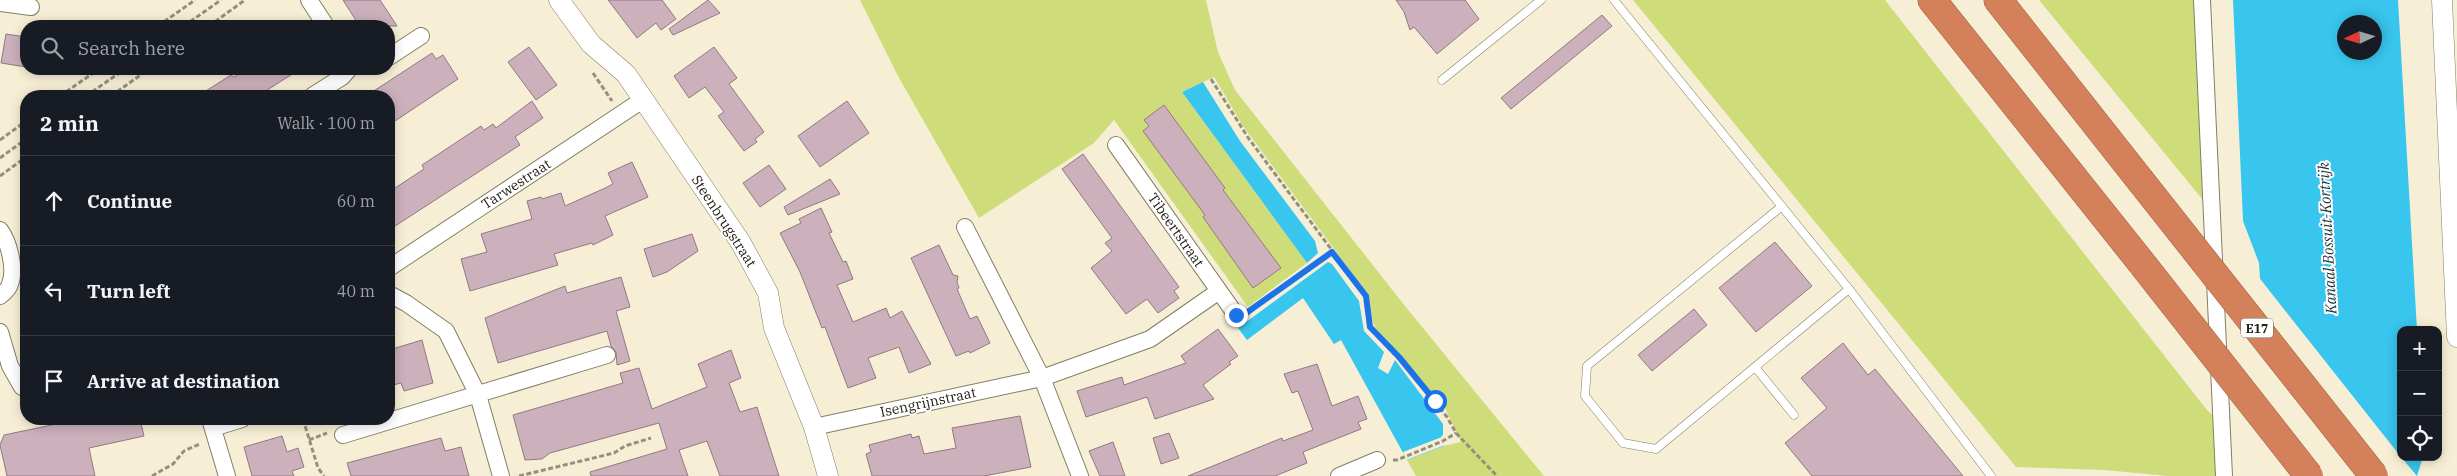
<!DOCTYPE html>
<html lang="en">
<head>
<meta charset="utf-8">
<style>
  body { margin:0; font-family:"IBM Plex Serif",serif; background:#242831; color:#f1f3f6 }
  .controls { position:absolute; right:15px; bottom:15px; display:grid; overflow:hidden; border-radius:10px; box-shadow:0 2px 12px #0003 }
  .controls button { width:45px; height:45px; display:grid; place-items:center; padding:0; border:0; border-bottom:1px solid #363941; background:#171b24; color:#f1f3f6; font:25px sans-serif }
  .compass { position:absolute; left:2337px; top:15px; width:45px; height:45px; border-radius:50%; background:#171b24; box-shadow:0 2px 12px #0003; rotate:266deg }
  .stop { position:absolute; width:15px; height:15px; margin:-11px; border:4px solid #1a73e8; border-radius:50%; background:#fff }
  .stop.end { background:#1a73e8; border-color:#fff; box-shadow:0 1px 5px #0008 }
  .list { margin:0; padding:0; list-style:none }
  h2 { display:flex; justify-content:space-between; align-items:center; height:65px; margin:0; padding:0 20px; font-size:21px }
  h2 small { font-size:16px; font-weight:400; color:#9ea1a6 }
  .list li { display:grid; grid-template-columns:32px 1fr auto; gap:15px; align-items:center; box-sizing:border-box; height:90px; padding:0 20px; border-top:1px solid #363941 }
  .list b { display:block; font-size:19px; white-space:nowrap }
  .list em { font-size:16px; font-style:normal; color:#9ea1a6 }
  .icon { flex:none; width:28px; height:28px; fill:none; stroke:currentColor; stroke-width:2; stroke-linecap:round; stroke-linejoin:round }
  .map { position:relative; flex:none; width:2457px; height:476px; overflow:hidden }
  .search { position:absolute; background:#171b24; box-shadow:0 2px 12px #0003; left:20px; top:20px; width:375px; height:55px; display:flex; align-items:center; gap:12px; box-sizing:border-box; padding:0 18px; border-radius:20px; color:#9ea1a6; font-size:19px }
  .panel { position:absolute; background:#171b24; box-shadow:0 2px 12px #0003; left:20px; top:90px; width:375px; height:335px; border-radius:20px }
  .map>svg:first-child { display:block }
  .green { fill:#cedd7a }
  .water { fill:#38c5ee; fill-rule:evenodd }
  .pier { fill:#f7efd5 }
  .building { fill:#ccb0bc; stroke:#927883 }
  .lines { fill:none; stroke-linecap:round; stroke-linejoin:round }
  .service-casing { stroke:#847e66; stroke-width:9 }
  .minor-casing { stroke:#847e66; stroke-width:18 }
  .tertiary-casing { stroke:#847e66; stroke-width:21 }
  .motorway-casing { stroke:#965f43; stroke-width:29 }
  .path { stroke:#95907d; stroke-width:3; stroke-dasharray:5 2.5; stroke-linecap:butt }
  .service { stroke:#fff; stroke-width:8 }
  .minor { stroke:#fff; stroke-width:16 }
  .tertiary { stroke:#fff; stroke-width:20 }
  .motorway { stroke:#d4805b; stroke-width:28 }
  .motorway-bridge-casing { stroke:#965f43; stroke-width:29; stroke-linecap:butt }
  .motorway-bridge { stroke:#d4805b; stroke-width:28 }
  .route { stroke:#1a73e8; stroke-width:6 }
  .labels { text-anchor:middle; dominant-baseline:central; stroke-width:4; stroke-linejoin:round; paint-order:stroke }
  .shield { fill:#fff; stroke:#66645d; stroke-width:1 }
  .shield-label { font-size:12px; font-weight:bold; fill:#242117 }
  .street-label { font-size:14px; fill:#242117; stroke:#fff }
  .water-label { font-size:15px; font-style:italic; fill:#1c323a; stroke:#fff }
</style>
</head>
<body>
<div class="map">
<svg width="2457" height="476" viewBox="0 0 2457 476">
  <rect width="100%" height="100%" fill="#f7efd5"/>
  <!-- green -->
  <path class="green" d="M860,0h346l12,52 17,38 170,216 139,170h-128l-9,-16 37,-14 17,-4 -16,-34 -69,-79 -3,-6 -4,-27 -126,-170 -29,-49 -32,15 125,171 -59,44 -134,-187 -20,23 -115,75 -81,-142z
    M1633,0h252l322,410 13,12 -1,54h-51l-64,-6 -88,-3z
    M2039,0h158l10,205z"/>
  <!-- water -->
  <path class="water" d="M2233,0h165l19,330h-16v127h22l-6,19h-144l-14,-213 -16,-42zM2344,22h30v30h-30z
    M1203,82l37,59 75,100 3,12 -11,10 -125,-171z
    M1328,262l4,2 27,37 5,30 20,21 -6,16 10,6 7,-14 48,64v11l-2,2 3,9 -37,14 -66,-120 -7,4 -31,-46 -56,42 -9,-12z"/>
  <!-- pier -->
  <path class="pier" d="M2257,275l144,182 16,19h-147z
    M1442,437l3,8 -39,15 -3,-8z"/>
  <!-- building -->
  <path class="building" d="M343,0h37l17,26h-32l-4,-6 -4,2z
    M608,0h54l14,19 -15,11 -5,-7 -19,15z
    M708,0l12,13 -47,22 -4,-6z
    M1396,0h69l14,19 -42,35 -23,-27 -4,3 -6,-18z
    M1602,15l10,11 -101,83 -10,-11z
    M6,34l20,3v30l-25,-4z
    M529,47l28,38 -21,15 -28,-38z
    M714,47l23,31 -8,6 35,48 -9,7 2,3 -13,9 -26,-35 6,-4 -19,-25 -16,11 -15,-22z
    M432,53l4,6 7,-4 15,24 -69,46v-29h-23z
    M246,69h54l-42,27h-60l33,-21 3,2z
    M532,101l11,17 -28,19 5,8 -131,85v-38l35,-23 -2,-4 59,-39 3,4 9,-6 3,4z
    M847,101l22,32 -49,34 -22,-31z
    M1164,105l61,83 -2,2 58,78 -28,20 -50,-71 2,-2 -62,-84 6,-5 -5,-6z
    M1083,154l96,133 -5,4 5,7 -21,15 -11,-14 -21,15 -35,-46 21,-17 -7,-8 7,-5 -50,-69z
    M632,162l16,35 -43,19 8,19 -20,10 -1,-2 -38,11 4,11 -88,26 -9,-32 26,-7 -6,-18 51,-15 -5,-18 14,-4 1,2 19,-6 4,13 38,-17 10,-5 -5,-11z
    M769,165l17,24 -26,18 -17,-24z
    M830,179l10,15 -52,21 -4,-8z
    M821,208l11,24 -3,1 14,29 3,-1 7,18 -16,6 16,37 33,-14 4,10 12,-7 29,53 -22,9 -10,-26 -31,11 8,20 -28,10 -23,-61 -3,1 -22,-56 -20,-39 21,-10 -2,-4z
    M692,234l6,17 -31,21 -14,5 -9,-28z
    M1775,242l37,44 -56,46 -37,-44z
    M939,245l14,30 5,1 -1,6 2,6 -2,1 13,30 7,-3 13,27 -20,10 -1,-2 -13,5 -45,-98z
    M621,277l9,30 -14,4 14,50 -13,4 -1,-13 -5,-6 -4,-15 -109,32 -13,-45 80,-32 2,7z
    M1694,309l13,16 -55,46 -14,-16z
    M1218,329l20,27 -9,6 2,2 -28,21 11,14 -59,20 -8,-22 -61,20 -9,-26 45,-14 2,8 62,-22 -5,-7z
    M422,340l11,43 -29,8 -3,-8 -12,3v-36z
    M1843,343l25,32 7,-6 88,107h-151l-27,-33 42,-35 -26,-30z
    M731,350l10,28 -12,5 11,29 17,-5 22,69h-59l-13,-35 -28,9 9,26h-97l-1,-4 77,-23 -8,-26 -109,30 -8,6 -17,1 -12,-45 110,-32 -3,-10 19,-5 13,41 55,-22 -9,-23z
    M1317,364l15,42 26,-10 9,23 -9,3 3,7 -58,23 4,11 -32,13h-87l94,-38 1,3 30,-11 -15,-39 -6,2 -8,-19z
    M1020,416l11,51 -47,9h-112l-6,-22 5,-2 -2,-7 42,-11 1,4 7,-2 5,18 32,-6 -4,-20z
    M80,419h60l4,17 -55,12 6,28h-88l-7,-31 4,-10z
    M1169,433l10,25 -18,6 -8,-26z
    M282,436l5,16 11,-4 6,19 -12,4 2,5h-42l-8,-29z
    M441,438l4,13 16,-4 8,29h-118l-4,-13z
    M1113,442l12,34h-25l-11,-25z"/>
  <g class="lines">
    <!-- service casing -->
    <g class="service-casing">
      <path id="service" d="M1614,0l235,289 142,187
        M1442,80l99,-80
        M1782,206l-195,160 -2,30 38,47 33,6 193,-160
        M1755,367l39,48"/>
    </g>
    <!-- minor casing -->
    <g class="minor-casing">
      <path id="minor" d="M309,0l17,26
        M2202,0l22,476
        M0,3l31,4
        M389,57l32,-21
        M312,96l30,-19 7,-8
        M1116,145l120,170
        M965,227l77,151 38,98
        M0,230c9,12 16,39 10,54 -1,5 -6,9 -10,12
        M389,268l255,-169
        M389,294l17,9 40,28 32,64 23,81
        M0,332l10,34 12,21 4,1
        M210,419l17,57
        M814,427l228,-49 108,-39 69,-48
        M213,428l29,-9
        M343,435l264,-80
        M1339,476l38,-16"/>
    </g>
    <!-- tertiary casing -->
    <g class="tertiary-casing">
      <path id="tertiary" d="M559,0l32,44 35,30 115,169 27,50 6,35 40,99 14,49
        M2442,0l15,337"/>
    </g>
    <!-- motorway casing -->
    <g class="motorway-casing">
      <path id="motorway" d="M1932,0l212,266
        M1998,0l142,180"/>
    </g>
    <!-- path -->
    <path class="path" d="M158,26l37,-26
      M184,26l37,-26
      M209,26l36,-26
      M593,73l19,28
      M1211,79l38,60 117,157 5,33 46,49 30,39 9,16 41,43
      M60,96l39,-27
      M86,96l39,-27
      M111,96l38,-27
      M0,140l26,-19
      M0,158l26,-19
      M0,176l26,-19
      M1251,310l81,-58
      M303,419l15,49 6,8
      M309,440l18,-7
      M1393,460h4l46,-19 13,-8
      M152,476l21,-12 11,-13 16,-7
      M519,476l95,-23 11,-7 26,-8"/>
    <!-- service -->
    <use href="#service" class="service"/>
    <!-- minor -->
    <use href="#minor" class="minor"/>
    <!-- tertiary -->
    <use href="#tertiary" class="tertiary"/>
    <!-- motorway -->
    <use href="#motorway" class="motorway"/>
    <!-- motorway-bridge casing -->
    <g class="motorway-bridge-casing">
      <path id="motorway-bridge" d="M2140,180l234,296
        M2144,266l165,210"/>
    </g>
    <!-- motorway-bridge -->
    <use href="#motorway-bridge" class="motorway-bridge"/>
  </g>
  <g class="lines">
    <!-- route -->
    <path class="route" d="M1236,315l6,1 90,-64 34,44 4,31 29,30 36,44"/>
  </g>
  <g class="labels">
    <!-- shield labels -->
    <rect class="shield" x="2241" y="318.5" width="32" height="19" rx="4"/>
    <g class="shield-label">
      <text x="2257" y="328">E17</text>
    </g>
    <!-- street labels -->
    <g class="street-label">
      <text transform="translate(516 184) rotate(-33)">Tarwestraat</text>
      <text transform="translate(724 221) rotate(57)">Steenbrugstraat</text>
      <text transform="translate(1176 230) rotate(55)">Tibeertstraat</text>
      <text transform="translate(928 402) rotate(-12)">Isengrijnstraat</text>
    </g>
    <!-- water labels -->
    <g class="water-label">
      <text transform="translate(2327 238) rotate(-93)">Kanaal Bossuit-Kortrijk</text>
    </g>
  </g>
</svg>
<div class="controls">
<button>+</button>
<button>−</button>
<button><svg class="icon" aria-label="locate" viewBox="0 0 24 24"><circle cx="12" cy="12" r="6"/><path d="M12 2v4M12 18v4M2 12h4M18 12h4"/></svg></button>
</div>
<svg class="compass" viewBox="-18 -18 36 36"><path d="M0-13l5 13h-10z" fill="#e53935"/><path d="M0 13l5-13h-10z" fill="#9ea1a6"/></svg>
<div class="stop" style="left:1435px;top:401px"></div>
<div class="stop end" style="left:1236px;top:315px"></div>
<div class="search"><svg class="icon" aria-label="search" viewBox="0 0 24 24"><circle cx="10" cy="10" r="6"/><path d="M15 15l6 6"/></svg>Search here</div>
<section class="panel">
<h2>2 min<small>Walk · 100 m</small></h2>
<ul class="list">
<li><svg class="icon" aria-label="ahead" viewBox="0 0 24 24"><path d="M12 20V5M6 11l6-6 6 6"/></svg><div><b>Continue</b></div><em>60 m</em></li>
<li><svg class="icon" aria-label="left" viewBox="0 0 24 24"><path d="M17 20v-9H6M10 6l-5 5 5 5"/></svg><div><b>Turn left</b></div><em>40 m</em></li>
<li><svg class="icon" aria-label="arrive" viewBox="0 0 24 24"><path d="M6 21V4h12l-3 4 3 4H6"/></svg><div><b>Arrive at destination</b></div></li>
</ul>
</section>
</div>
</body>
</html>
